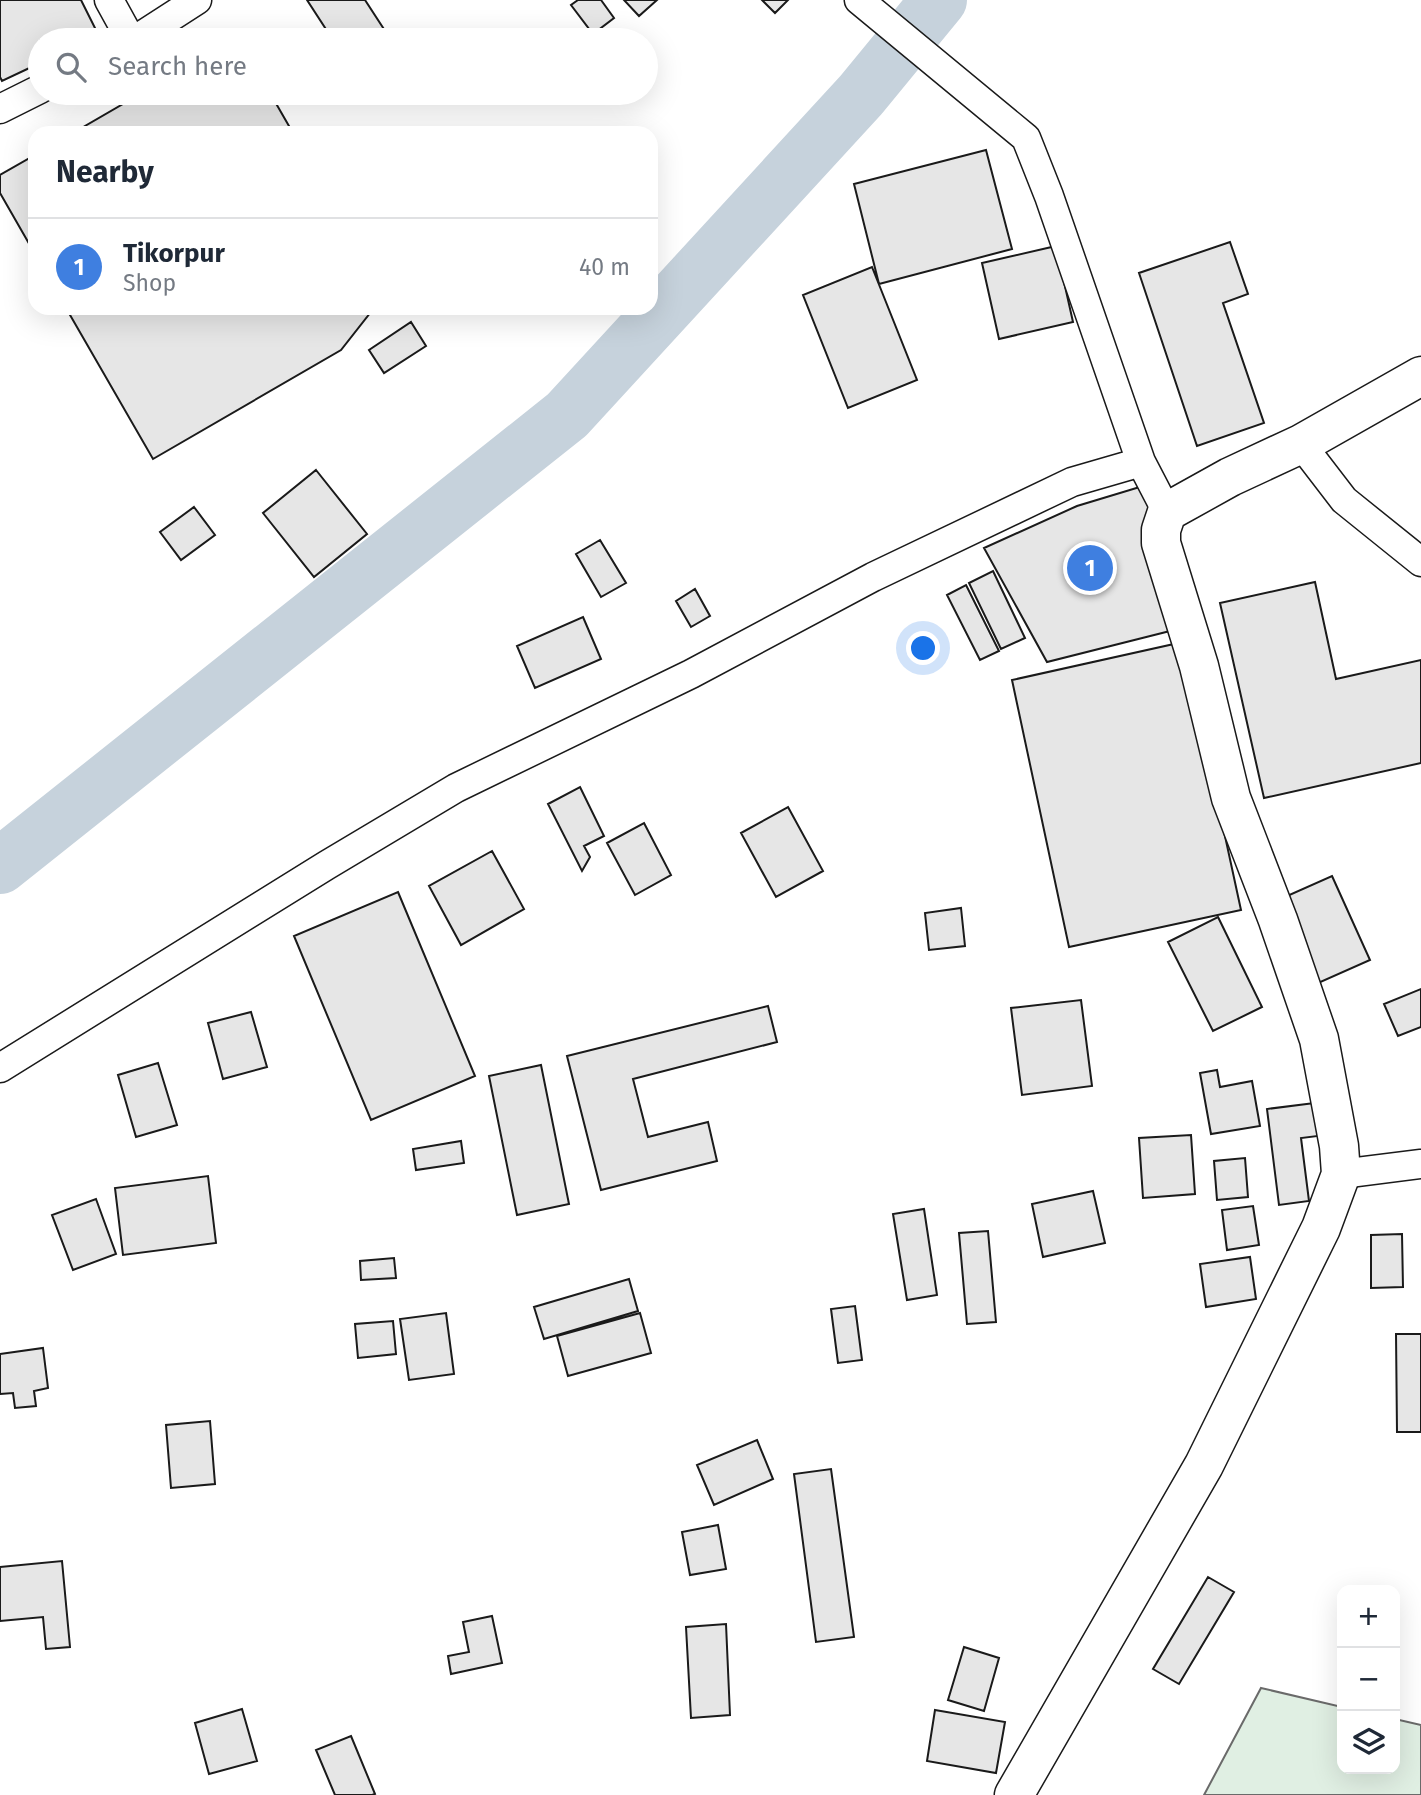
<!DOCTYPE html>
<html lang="en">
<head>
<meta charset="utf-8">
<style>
  body { margin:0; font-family:"Fira Sans",sans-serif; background:#f2f2f3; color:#1f2937 }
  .controls { position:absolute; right:21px; bottom:21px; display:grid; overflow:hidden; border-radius:14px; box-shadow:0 7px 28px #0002 }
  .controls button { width:63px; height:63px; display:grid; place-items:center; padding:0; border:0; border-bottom:2px solid #e0e1e3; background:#fff; color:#1f2937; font:35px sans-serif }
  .you { position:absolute; left:924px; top:649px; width:24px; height:24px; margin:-18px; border:5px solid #fff; border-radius:50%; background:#1a73e8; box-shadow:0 0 0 10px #1a73e833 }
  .badge { display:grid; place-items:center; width:46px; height:46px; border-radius:50%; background:#c62828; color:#fff; font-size:23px; font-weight:700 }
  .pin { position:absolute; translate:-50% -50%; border:4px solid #fff; box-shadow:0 2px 7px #0006 }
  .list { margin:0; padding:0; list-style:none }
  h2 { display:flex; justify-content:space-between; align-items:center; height:91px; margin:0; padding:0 28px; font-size:30px }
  h2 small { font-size:23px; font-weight:400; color:#747a83 }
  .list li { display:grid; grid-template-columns:46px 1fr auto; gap:21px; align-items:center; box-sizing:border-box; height:98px; padding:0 28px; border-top:2px solid #e0e1e3 }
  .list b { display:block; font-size:26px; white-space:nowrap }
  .list p { margin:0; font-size:23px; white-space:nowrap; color:#747a83 }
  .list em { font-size:23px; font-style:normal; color:#747a83 }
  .icon { flex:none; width:38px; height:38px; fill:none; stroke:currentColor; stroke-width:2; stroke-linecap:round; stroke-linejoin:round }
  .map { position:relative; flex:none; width:1421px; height:1795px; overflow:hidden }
  .search { position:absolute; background:#fff; box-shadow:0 7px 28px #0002; left:28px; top:28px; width:630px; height:77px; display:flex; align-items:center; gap:18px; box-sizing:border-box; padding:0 24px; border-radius:38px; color:#747a83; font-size:26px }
  .panel { position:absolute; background:#fff; box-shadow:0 7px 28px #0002; left:28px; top:126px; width:630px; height:189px; border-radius:21px }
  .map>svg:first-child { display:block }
  .green { fill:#e0efe3; stroke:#6a6a6a; stroke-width:2 }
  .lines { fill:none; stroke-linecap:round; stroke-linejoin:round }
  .river { stroke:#c6d2dc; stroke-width:56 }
  .building { fill:#e6e6e6; stroke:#1a1a1a; stroke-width:2 }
  .street-casing { stroke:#1a1a1a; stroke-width:31 }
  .primary-casing { stroke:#1a1a1a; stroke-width:41 }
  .street { stroke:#fff; stroke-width:28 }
  .primary { stroke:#fff; stroke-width:38 }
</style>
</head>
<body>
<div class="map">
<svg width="1421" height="1795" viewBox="0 0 1421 1795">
  <rect width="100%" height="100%" fill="#fff"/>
  <!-- green -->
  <path class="green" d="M1261,1688l81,19v62h53v-50l26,6v70h-217z"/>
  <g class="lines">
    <!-- river -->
    <path class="river" d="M0,866l567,-451 294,-320 78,-95"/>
  </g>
  <!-- building -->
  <path class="building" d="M0,0h81l17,34 -12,6h-46v23l-38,18 -2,-4z
    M307,0h58l26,40h-58z
    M578,0h23l13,18 -21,16 -22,-29z
    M624,0h33l-18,16z
    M762,0h26l-13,13z
    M142,93h128l23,40h-220z
    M986,150l26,99 -133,35 -25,-100z
    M35,155v99l-35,-61v-18z
    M1230,242l18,52 -25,9 41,120 -67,23 -58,-173z
    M1056,246l17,76 -74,17 -17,-76z
    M872,267l45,113 -69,28 -45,-113z
    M66,308h308l-33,42 -188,109z
    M411,322l15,24 -42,27 -15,-23z
    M316,470l51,64 -53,43 -51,-64z
    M1143,486l35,143 -131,33 -63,-114 93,-42z
    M194,507l21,28 -34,25 -21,-28z
    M600,540l26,43 -25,14 -25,-43z
    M993,571l32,67 -24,11 -32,-66z
    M1315,582l21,97 85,-19v103l-157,35 -44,-195z
    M966,585l33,66 -19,9 -33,-65z
    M695,589l15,27 -19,11 -15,-26z
    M583,617l18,42 -66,29 -18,-42z
    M1183,642l58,268 -172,37 -57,-267z
    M580,787l24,49 -20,10 6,11 -8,14 -34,-67z
    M788,807l35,64 -47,26 -35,-64z
    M644,823l27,52 -36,20 -28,-52z
    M492,851l32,58 -63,36 -32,-59z
    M1332,876l38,84 -54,24 -38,-84z
    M398,892l77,184 -104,44 -77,-184z
    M961,908l4,38 -36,4 -4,-37z
    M1218,917l44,90 -49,24 -45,-89z
    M1421,989v38l-23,9 -14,-32z
    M1081,1000l11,86 -70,9 -11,-87z
    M768,1006l9,36 -144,37 15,58 60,-15 9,39 -116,29 -34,-134z
    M251,1012l16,55 -44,12 -15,-56z
    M158,1063l19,62 -41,12 -18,-62z
    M541,1065l28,139 -52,11 -28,-139z
    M1217,1070l3,17 32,-6 8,45 -49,8 -11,-61z
    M1330,1101l4,33 -33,4 8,63 -30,4 -12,-96z
    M1191,1135l4,59 -52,4 -4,-60z
    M461,1141l3,22 -48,7 -3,-21z
    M1245,1158l3,39 -31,3 -3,-39z
    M208,1176l8,67 -93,12 -8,-67z
    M1093,1191l12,52 -62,14 -11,-53z
    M96,1199l20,55 -43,16 -21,-55z
    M1253,1206l6,39 -32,5 -5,-40z
    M924,1209l13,86 -30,5 -14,-86z
    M988,1231l8,91 -29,2 -8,-91z
    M1402,1234l1,53 -32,1v-53z
    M1250,1257l6,42 -50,8 -6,-43z
    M394,1258l2,20 -35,2 -1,-19z
    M629,1279l9,32 -94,28 -10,-32z
    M855,1306l7,54 -24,3 -7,-54z
    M446,1313l8,61 -45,6 -9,-61z
    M640,1313l11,40 -83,23 -11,-40z
    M393,1321l3,33 -38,4 -3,-34z
    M1396,1334h25v98h-24z
    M43,1348l5,40 -14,3 2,15 -21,2 -2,-15 -13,1v-40z
    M210,1421l5,63 -44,4 -5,-63z
    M757,1440l16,39 -59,26 -17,-40z
    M831,1469l23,168 -38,5 -22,-168z
    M718,1525l8,44 -36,6 -8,-43z
    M62,1561l8,86 -24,2 -3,-32 -43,4v-54z
    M1208,1577l26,15 -55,92 -26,-15z
    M492,1616l10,47 -51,11 -3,-18 21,-4 -6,-30z
    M726,1624l4,91 -39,3 -5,-91z
    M964,1647l35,11 -15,53 -36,-11z
    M242,1709l15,52 -48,13 -14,-51z
    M935,1710l70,12 -9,51 -69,-12z
    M351,1736l24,58 -3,1h-37l-19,-45z"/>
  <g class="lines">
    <!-- street casing -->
    <g class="street-casing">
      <path id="street" d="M109,0l22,40
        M859,0l167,138 23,58 92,266 26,50
        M135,40l62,-40
        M0,109l40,-20
        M1301,444l43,56 77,62
        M0,1068l327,-203 129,-77 235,-114 182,-97 199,-95 69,-20
        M1341,1174l80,-10"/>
    </g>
    <!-- primary casing -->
    <g class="primary-casing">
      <path id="primary" d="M1014,1795l190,-330 117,-237 20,-54 -2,-28 -20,-107 -41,-119 -47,-122 -32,-132 -38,-123v-13l6,-18 63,-35 71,-33 120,-68"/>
    </g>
    <!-- street -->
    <use href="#street" class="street"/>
    <!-- primary -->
    <use href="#primary" class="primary"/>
  </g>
</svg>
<div class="controls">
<button>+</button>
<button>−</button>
<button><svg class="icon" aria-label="layers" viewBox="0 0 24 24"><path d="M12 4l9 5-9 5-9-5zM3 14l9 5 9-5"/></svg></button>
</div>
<div class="you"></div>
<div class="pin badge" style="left:1090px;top:568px;background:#3f7fe0">1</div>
<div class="search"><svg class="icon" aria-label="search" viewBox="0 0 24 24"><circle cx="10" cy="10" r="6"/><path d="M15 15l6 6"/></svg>Search here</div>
<section class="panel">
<h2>Nearby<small></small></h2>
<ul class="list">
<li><span class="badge" style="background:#3f7fe0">1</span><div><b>Tikorpur</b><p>Shop</p></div><em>40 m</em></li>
</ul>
</section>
</div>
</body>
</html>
